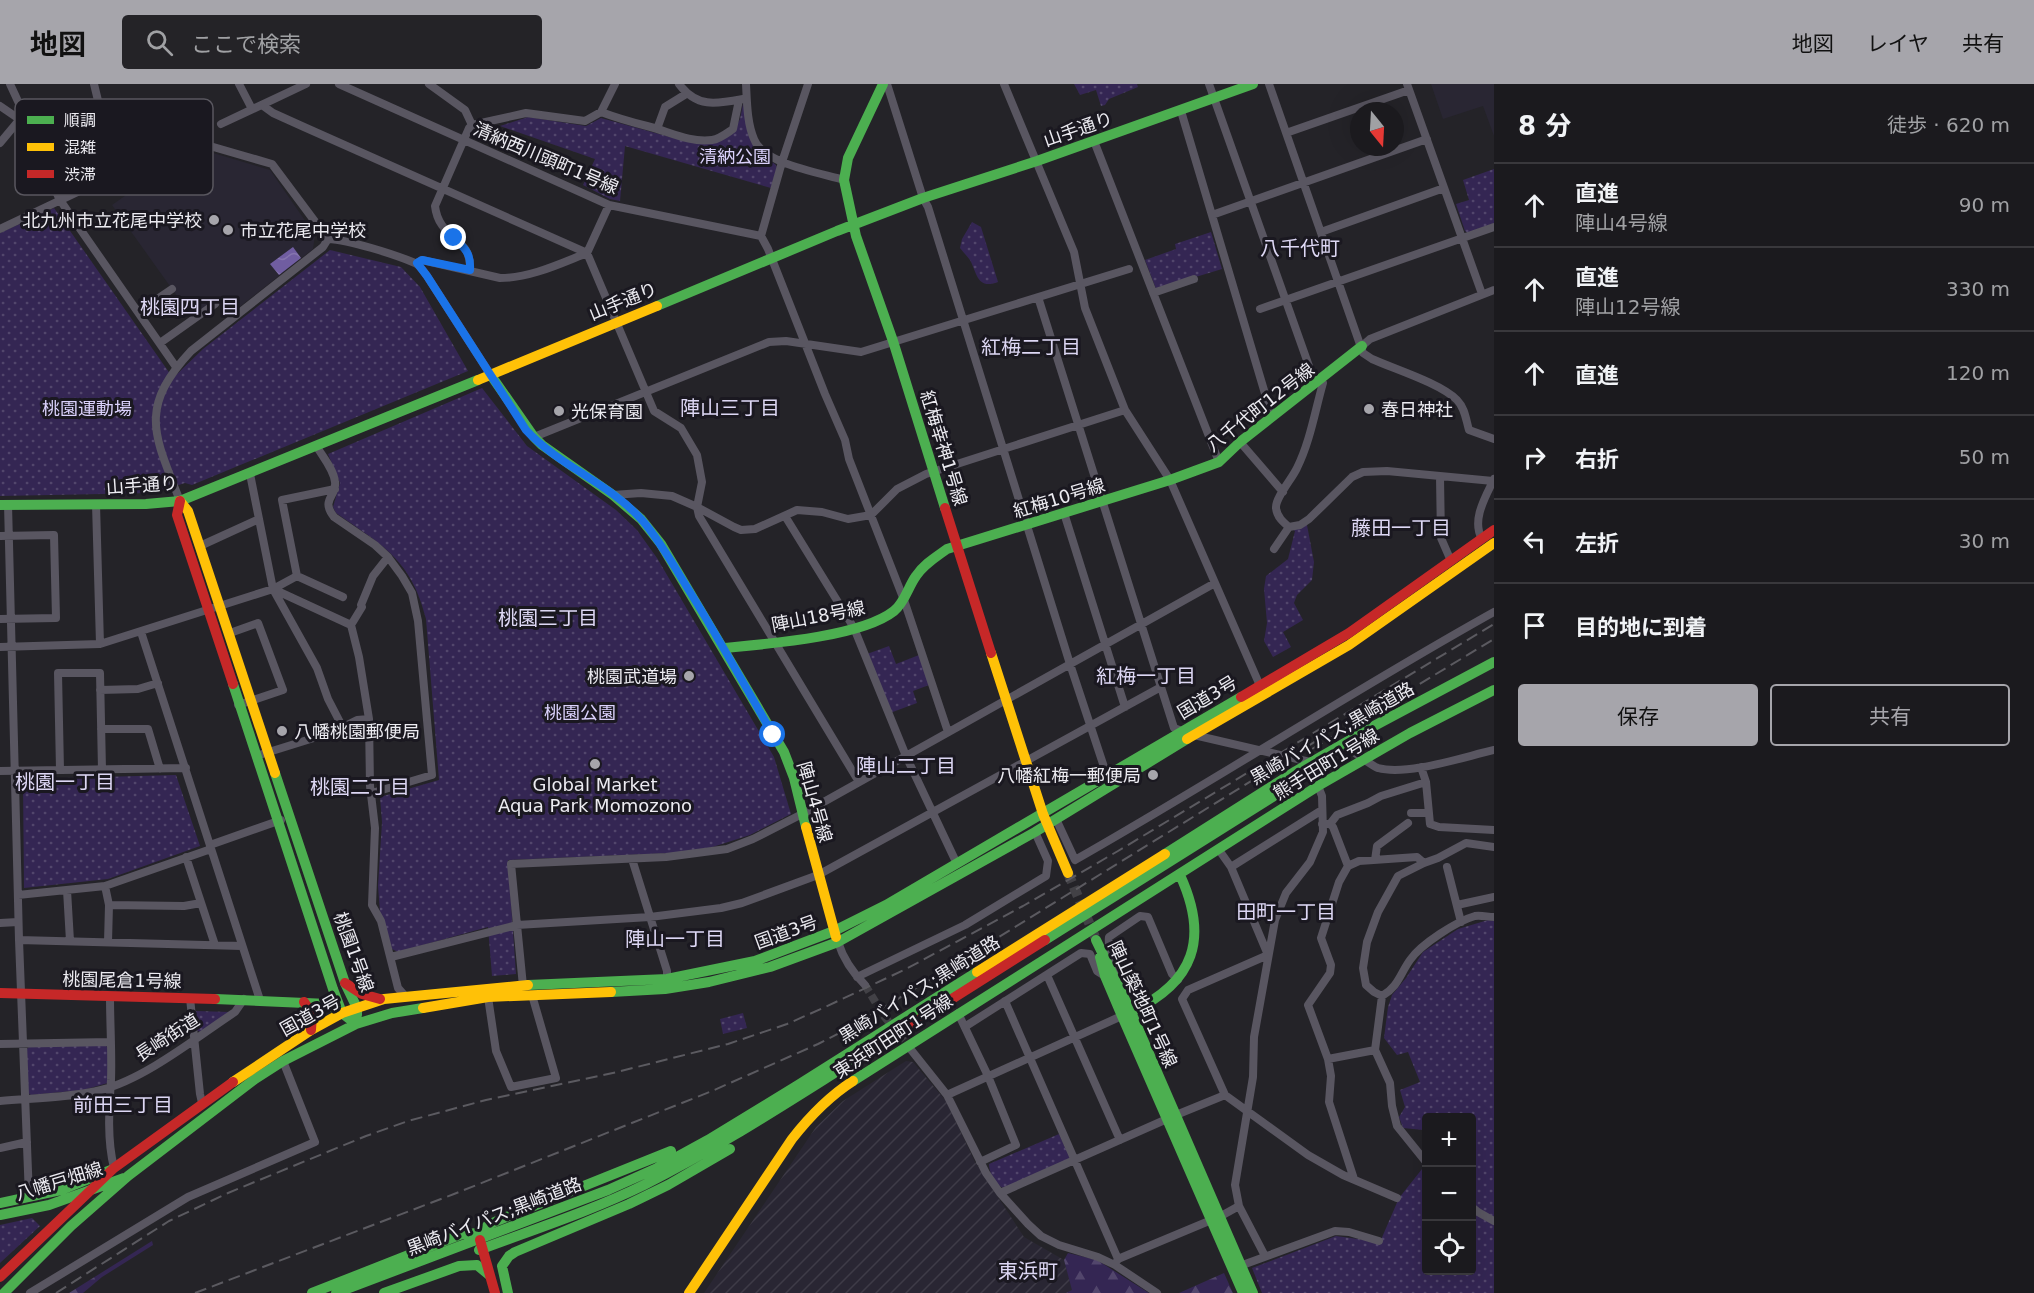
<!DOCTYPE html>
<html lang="ja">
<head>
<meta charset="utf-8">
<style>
  body { margin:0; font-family:"DejaVu Sans","Noto Sans JP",sans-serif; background:#242327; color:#f1f3f6 }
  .controls { position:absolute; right:18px; bottom:18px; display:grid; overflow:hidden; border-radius:6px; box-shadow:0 6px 24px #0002 }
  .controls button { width:54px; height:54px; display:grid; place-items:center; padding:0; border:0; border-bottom:2px solid #39383c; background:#1b1a1e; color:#f1f3f6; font:30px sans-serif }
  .compass { position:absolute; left:1350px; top:18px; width:54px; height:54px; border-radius:50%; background:#1b1a1e; box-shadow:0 6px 24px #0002; rotate:162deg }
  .stop { position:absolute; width:18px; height:18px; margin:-14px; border:4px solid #1a73e8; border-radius:50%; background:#fff }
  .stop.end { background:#1a73e8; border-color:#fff; box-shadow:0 2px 6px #0008 }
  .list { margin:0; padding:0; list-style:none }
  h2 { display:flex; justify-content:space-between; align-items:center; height:78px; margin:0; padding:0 24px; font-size:26px }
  h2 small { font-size:20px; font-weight:400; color:#a0a1a4 }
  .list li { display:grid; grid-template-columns:39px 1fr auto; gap:18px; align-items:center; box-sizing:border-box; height:84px; padding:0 24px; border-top:2px solid #39383c }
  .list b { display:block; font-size:22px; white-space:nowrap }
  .list p { margin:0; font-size:20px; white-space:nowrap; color:#a0a1a4 }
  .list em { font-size:20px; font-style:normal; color:#a0a1a4 }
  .actions { display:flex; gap:12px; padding:18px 24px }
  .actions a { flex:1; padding:14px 0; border:2px solid #a6a5ab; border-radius:6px; text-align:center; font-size:21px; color:#a6a5ab }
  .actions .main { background:#a6a5ab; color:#111 }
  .icon { flex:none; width:33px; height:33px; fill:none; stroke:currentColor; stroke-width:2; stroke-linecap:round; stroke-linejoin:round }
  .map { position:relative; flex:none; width:1494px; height:1209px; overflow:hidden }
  header { display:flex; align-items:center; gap:36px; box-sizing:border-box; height:84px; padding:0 30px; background:#a6a5ab; color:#111 }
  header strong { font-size:28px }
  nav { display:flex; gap:33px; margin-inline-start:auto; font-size:21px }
  .search { width:420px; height:54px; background:#242327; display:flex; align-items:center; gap:15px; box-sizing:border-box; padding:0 21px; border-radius:6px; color:#a0a1a4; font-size:22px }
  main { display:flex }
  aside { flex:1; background:#1b1a1e }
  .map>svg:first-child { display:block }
  .built { fill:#292633 }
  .industrial { fill:url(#industrial-furrows) }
  .forest { fill:url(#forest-firs) }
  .park { fill:url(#park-dots) }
  .water { fill:url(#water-waves) }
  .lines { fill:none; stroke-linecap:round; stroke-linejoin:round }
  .street-tunnel { stroke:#424146; stroke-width:8; stroke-dasharray:8 4; stroke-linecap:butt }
  .secondary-tunnel { stroke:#424146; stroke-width:10; stroke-dasharray:10 5; stroke-linecap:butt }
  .street { stroke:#595661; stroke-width:8 }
  .fast { stroke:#4caf50; stroke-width:10 }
  .slow { stroke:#ffc107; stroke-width:10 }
  .jam { stroke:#c62828; stroke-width:10 }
  .rail { stroke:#5b5a60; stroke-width:2; stroke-dasharray:12 6; stroke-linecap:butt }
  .route { stroke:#1a73e8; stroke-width:8 }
  .poi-dot { fill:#a6a5ab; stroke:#1a1820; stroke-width:2 }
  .labels { text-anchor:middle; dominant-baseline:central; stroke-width:6; stroke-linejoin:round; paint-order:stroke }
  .street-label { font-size:18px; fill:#ecebf1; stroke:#1a1820 }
  .park-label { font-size:18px; fill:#dad1fb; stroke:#1a1820 }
  .poi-label { font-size:18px; fill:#ecebf1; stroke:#1a1820; text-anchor:start }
  .neighbourhood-label { font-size:20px; fill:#ddd7f4; stroke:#1a1820 }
  .key { fill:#1a1820; stroke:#59575f; stroke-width:1.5 }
  .key-label { font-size:16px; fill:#ecebf1 }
</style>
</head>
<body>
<header>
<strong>地図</strong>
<div class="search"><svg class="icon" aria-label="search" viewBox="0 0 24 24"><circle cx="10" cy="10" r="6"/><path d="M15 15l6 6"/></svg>ここで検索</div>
<nav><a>地図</a><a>レイヤ</a><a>共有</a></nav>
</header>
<main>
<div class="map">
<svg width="1494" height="1209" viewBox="0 0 1494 1209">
  <defs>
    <pattern id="industrial-furrows" width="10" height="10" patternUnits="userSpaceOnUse" patternTransform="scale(1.5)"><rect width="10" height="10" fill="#292633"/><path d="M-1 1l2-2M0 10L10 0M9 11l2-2" fill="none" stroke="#3e3b47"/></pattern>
    <pattern id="forest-firs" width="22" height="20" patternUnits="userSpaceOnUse" patternTransform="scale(1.5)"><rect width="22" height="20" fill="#342653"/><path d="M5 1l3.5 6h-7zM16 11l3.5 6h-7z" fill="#52466c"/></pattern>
    <pattern id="park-dots" width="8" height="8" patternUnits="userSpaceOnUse" patternTransform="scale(1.5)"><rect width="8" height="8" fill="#342653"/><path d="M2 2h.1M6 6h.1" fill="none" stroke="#52466c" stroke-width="1.8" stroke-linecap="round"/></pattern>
    <pattern id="water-waves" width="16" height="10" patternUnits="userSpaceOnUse" patternTransform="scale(1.5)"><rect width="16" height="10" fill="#705da1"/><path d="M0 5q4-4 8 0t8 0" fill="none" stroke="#8574ae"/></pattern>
  </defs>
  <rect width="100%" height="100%" fill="#242328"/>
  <!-- built -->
  <path class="built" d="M1431,0h63v52l-11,-30 -40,13z
    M203,66l67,20 45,65 -2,14 -85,67 -13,-17 -23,18 -80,-112 72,-51z"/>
  <!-- industrial -->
  <path class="industrial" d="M906,977l7,1 33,39 29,61 49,75 40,23 9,31 -7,2h-362l112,-166 27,-26z"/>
  <!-- forest -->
  <path class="forest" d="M152,1157l1,4 -51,32 -19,16h-14z
    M1068,1169l29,7 52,33h-83l6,-3 -8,-30z
    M1224,1189l9,20h-54z"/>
  <!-- park -->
  <path class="park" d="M1074,0h63l1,3 -29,12 -4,6 -4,1 -5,-16 -16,5z
    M743,20h2c2,28 3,46 30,60l2,3 -6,21 -146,-42 -5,55 -10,-2 -27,-14 12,-26 -95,-33 28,-9 58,9 15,-8 87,24h27l19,-12 6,-11z
    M1494,85v54l-26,10 -3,-2 -9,-27 13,-4 -6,-20z
    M54,124l119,170 30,-29 127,-99 71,17 19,20 48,84 -276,114 -7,-2 -32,10 -153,3v-263z
    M972,138l9,5 17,55c-21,8 -21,-9 -28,-22 -3,-4 -7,-8 -10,-12l2,-9z
    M1211,148l11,37 -66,20 -11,-29 31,-11 -1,-5z
    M482,304l45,58 89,64 21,20 20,28 117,199 17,57 -41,21 -53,17 -189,8 8,114 -24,2 -4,-49 -90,25 -6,-3 -12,-37 -2,-26 4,-64 -2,-25 59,-17 -13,-161c-15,-60 -43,-73 -90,-106l-3,-6 7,-24 -12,-29z
    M1307,441l7,37 -2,18 -15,15 -3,8 9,17 -20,12 8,15 -18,10 -9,-16 3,-18 -3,-34 2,-13 22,-17 7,-28 -6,-4z
    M889,562l7,18 23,-9 10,30 -16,6 4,12 -27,10 -23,-59z
    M176,691l24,71 -92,33 -84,9 -1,-106 2,-3z
    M1488,836l6,1v372h-232l-10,-25 84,-32 44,6 19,-44 27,-34v106h46v-152h-46v16l-3,-4 -20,-2 -4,-11 6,-10 -5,-17 20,-8 -12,-30 -11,3 -13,-17 4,-31 4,-12 14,-17 17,-26 35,-23z
    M196,927l34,1 -30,20 -4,-2z
    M743,929l4,15 -24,6 -3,-15z
    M104,960l4,4v35l-25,7 -52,5 -3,-2 -2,-43 4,-4z
    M1059,1050l12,26 -68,28c-8,-4 -14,-15 -14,-24z
    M32,1134l8,8 -40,37v-38z"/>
  <!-- water -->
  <path class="water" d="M293,163l8,11 -22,17 -9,-11z"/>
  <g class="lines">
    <!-- street-tunnel -->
    <path class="street-tunnel" d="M865,901l19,31 24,30"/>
    <!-- secondary-tunnel -->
    <path class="secondary-tunnel" d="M1068,789l27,64"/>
    <!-- street -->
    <path class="street" d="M94,0l8,33 24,52 43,-21
      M239,0l13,25
      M339,0l270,121 152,31 7,13 57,145 20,46 4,19 55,141 44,132
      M429,0l36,26 7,15
      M679,0c18,24 37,20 64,15
      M746,0c1,18 1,39 8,55 9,25 67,34 90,41
      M887,0l36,114 5,9 142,457 37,112
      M1004,0l70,168 11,56 40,102 45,70 91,208
      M1209,0l106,299
      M1269,0l94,269 9,6c22,10 68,24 85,41 8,8 9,20 12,30l25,9
      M1407,0l75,210
      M262,21l11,8 31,14 283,126 67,158 27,17 16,27 5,27 -5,25 2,9 160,266
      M0,22l22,15 38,79 116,167
      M1181,27l91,306
      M601,28c16,6 30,10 46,14 21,5 42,17 65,14 8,-1 15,-7 21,-11l6,-29
      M22,37c31,-18 73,16 96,35
      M221,40l85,-40
      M657,45l8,-22 21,-13
      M1286,49l123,-43
      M1094,57l125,321
      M0,59l20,-24 3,-7 -13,-28
      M1212,131l215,-76
      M0,145l126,-60 17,9 46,-33 14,-1 69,20 56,75
      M1321,148l123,-44
      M761,152l21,-74 26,-78
      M417,179l5,-3 78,18c30,0 59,-14 87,-25l22,-48
      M470,186c2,-35 -31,-29 -35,-64l34,-78 3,-3 54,-12 59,8 16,-9 14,-28
      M1153,209l41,-14
      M1038,213l123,390 13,41 8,3
      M1260,225l234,-82
      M138,228l34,-23
      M160,259l55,-39
      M1362,262l8,-7 124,-49
      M1319,296l4,3c-8,28 -13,59 -26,85 -5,11 -22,30 -21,40 1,9 7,14 13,19l11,-2 9,-6 43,-42 11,-5 24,-1 106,10
      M534,353l235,-95 17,-1 75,11 268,-83
      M1240,358l43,50
      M317,363c6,10 17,23 18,35 2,15 -15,17 -1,35l41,28 13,12 14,19 10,17 6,28 14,154 -60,18
      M250,390l23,115 78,36 8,32 10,62 1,67 5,42 -3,77 9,16 17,67 7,8
      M1440,393l1,61 10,23
      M613,411l28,-2 31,3 25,11 37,20 7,3 14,-1 42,-19 25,2 26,7 23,-4 26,-26 29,-15 199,-64
      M180,417c-25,-65 -43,-92 11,-150l132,-104 5,-8c21,1 66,15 87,24 5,2 9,9 12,13l63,98
      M8,420l11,436 10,257
      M96,420l4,140
      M1064,429l61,194
      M785,432l69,112 52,128 51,108
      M0,452l54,-1 2,83 -56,1
      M1482,455c-11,-19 4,-43 12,-60
      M200,462l59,-27
      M1274,465l15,-22
      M297,492l46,21
      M273,505l44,79 11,31 14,27
      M351,541l11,-18 -1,-2 12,-29 15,-19
      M141,548l119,368
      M230,549l28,-10 25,67 -45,15
      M0,563l100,-3 173,-55 24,-13 -15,-76 53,-11
      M100,606l38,-1 20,-6
      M101,645h47l12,40
      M1194,651l116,27
      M1340,666l7,-4c3,4 27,21 31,22 29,8 85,-11 116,-18
      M256,672l77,-24 24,-12 12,-1
      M1421,683l5,15 4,42 9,3 55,3
      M60,686l-2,-97h42l2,97
      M0,687l186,-3
      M1411,729h16
      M1056,735l19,41c141,-80 277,-169 419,-248
      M1322,740h8l3,3 15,39 -9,16 -18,56 10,27 -1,8 -22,32 20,54 3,17 -2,26 25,77
      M1330,740l7,-9 31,-12 13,-7 45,-14
      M210,761l71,-25
      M1219,766l12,17 37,88 -80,35 -6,9 43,96 83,60 35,20 54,23
      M186,773l29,88
      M632,775l35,112v8
      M1375,776l2,-14 31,-23
      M1348,782l11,-5 58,-4 7,6
      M1231,783l91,-57
      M1447,783l14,55
      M105,802l4,19 -1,37
      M67,806l3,51
      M18,811l87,-9 106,-37
      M109,821l75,1 17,-3
      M1457,821l37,-8
      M0,839l18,-1
      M19,856l223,6
      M838,858c5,16 15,31 27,43
      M391,873l126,-32 133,-8 71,-9 21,-5 76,-28 343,-188
      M1047,891l73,165
      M1115,892c0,-14 -8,-27 -6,-39l31,-21 8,1 24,57 6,6
      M857,893l108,-52 81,-49 2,-15 -13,-29
      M523,902l-12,-122 155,-7 61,-8 26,-10 51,-26 411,-230
      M1382,912l-8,-4 -8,-7 -3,-17 4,-26 11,-30 20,-36 26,-13 14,-5 28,-15 28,4
      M1382,912l-7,54 15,33 2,23 5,20 29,36
      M1382,912c16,-9 18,-22 28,-36 11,-16 47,-39 65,-44 6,-1 13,1 19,1
      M110,913c0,27 2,56 1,83 -2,29 -4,60 3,88
      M488,913l8,54 15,36 45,-9 -24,-83
      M190,914l10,96 2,9
      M1005,917l113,258
      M958,929l30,63 28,69 -36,17
      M966,942l115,-73 9,1 7,17 8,5
      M0,960l110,-2
      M908,962l39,49 39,78 14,20 28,31 13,12 18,9 39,12 17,8 42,28
      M1328,975l47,-9
      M947,1011l179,-81
      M0,1017c33,-3 68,-3 101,-11 44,-11 96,-53 134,-78l9,-13
      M0,1064l27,-6
      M1000,1109l176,-78 49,-20
      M1472,1123l6,5 16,9
      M1265,1172l-26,-50 -4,-21 18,-108 1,-40 21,-117 11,-27 24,-31 13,-30 -1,-36 -4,-10
      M1117,1177l1,-2 103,-43 18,-10
      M1237,1183l98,-36 14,1 30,9
      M30,1209l158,-96 127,-55 -32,-81"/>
    <!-- fast -->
    <path class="fast" d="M883,0l-35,74 -4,22 12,56 37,105 52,167
      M657,222l180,-75 86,-33 114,-37 216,-77
      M490,290l44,63 8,8 71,50 28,24 20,25 123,208 10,26 12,49
      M0,421l146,-1 34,-3 298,-121
      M724,564c43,-4 137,-11 170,-37 11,-9 14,-24 22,-35 8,-12 20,-19 31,-27l223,-69 49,-18 21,-20 122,-96
      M233,600l100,305 9,24 14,11
      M275,689l70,210 12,25v7
      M1165,770l131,-83 78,-45 120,-64
      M1045,856l253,-159
      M1096,856l35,72 122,281
      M1100,873l5,19 17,40 121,277
      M528,901l139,-6 88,-18 79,-30 52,-26 355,-208
      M611,908l54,-3 44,-7 61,-15 68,-25 197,-110 152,-93
      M215,915l113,5 14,9
      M1131,928c64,-30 78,-74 49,-137
      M853,997l465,-295 92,-53 84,-43
      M0,1119l61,-13 50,-20
      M0,1131l49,-10 75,-27
      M479,1166c56,-21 112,-39 165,-65 78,-39 150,-87 224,-133
      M4,1209l67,-67 57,-50 127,-97 28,-18 73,-37 36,-11 31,-5
      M312,1209l150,-59 18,-1 8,-8 11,-5 172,-69
      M336,1209l272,-103 49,-22 51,-28 90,-55 179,-113
      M384,1209l75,-27 18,-1 12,10
      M508,1209l-6,-27 7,-10 6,-4 114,-48 39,-19 62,-36"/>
    <!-- slow -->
    <path class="slow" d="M478,296l179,-74
      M180,417l8,10 87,262
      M991,569l52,161 25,59
      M1187,655l162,-94 145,-102
      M806,743l30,110
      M977,888l188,-118
      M423,924l65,-11 123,-5
      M233,998l78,-52 31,-17 42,-14 144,-14
      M689,1209l103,-154c18,-23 36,-42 61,-58"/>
    <!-- jam -->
    <path class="jam" d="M180,417l-3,14 56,169
      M945,424l46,145
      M1241,613l108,-64 145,-103
      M345,899l17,11 18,5
      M0,909l215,6
      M304,918l8,12 -1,16
      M868,968l177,-112
      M480,1156l15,53
      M0,1193l114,-109 119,-86"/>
    <!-- rail -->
    <path class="rail" d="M1312,665l182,-110
      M56,1209l113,-72 59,-28 138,-57 42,-15 78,-21 131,-28 111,-28 59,-20 36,-16 83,-39 117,-63 95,-55 376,-227
      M195,1209l259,-99 258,-103 106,-47 33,-17 75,-45 390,-241"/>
  </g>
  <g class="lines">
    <!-- route -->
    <path class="route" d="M454,154c12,11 17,16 16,32l-48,-10 -5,3 10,13 99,154c33,36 83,53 116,90 19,22 33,48 48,72 29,47 56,95 83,143"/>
  </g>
  <!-- markers -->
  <g class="poi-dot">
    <circle cx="214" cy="136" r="6"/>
    <circle cx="228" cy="146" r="6"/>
    <circle cx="1369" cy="325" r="6"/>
    <circle cx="559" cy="327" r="6"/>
    <circle cx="689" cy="592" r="6"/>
    <circle cx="282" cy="647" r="6"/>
    <circle cx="595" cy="680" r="6"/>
    <circle cx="1153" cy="691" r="6"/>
  </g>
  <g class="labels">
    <!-- street labels -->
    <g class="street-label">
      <text transform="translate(1078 45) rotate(-19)">山手通り</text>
      <text transform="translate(546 74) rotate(23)">清納西川頭町1号線</text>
      <text transform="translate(623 217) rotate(-22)">山手通り</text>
      <text transform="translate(1260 323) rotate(-38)">八千代町12号線</text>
      <text transform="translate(944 364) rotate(73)">紅梅幸神1号線</text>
      <text transform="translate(142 401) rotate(-4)">山手通り</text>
      <text transform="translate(1059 414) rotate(-17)">紅梅10号線</text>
      <text transform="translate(818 532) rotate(-11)">陣山18号線</text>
      <text transform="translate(1207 613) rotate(-31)">国道3号</text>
      <text transform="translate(1332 649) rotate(-30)">黒崎バイパス;黒崎道路</text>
      <text transform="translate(1326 680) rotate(-31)">熊手田町1号線</text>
      <text transform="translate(815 718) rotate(74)">陣山4号線</text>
      <text transform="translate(786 848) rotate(-20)">国道3号</text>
      <text transform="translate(354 868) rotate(70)">桃園1号線</text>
      <text transform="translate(122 896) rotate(1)">桃園尾倉1号線</text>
      <text transform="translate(919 905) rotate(-32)">黒崎バイパス;黒崎道路</text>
      <text transform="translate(1143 920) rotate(65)">陣山築地町1号線</text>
      <text transform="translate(310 931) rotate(-29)">国道3号</text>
      <text transform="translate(893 952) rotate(-33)">東浜町田町1号線</text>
      <text transform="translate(167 953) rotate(-33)">長崎街道</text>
      <text transform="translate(59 1097) rotate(-17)">八幡戸畑線</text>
      <text transform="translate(494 1132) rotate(-21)">黒崎バイパス;黒崎道路</text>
    </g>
    <!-- park labels -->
    <g class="park-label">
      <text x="735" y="72">清納公園</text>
      <text x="87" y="324">桃園運動場</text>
      <text x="580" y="628">桃園公園</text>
    </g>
    <!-- poi labels -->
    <g class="poi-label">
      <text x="202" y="136" text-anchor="end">北九州市立花尾中学校</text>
      <text x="240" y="146">市立花尾中学校</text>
      <text x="1381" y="325">春日神社</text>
      <text x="571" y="327">光保育園</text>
      <text x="677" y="592" text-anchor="end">桃園武道場</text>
      <text x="294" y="647">八幡桃園郵便局</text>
      <text x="1141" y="691" text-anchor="end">八幡紅梅一郵便局</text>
      <text x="595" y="700" text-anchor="middle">Global Market<tspan x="595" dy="21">Aqua Park Momozono</tspan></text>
    </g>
    <!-- neighbourhood labels -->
    <g class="neighbourhood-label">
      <text x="1300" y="164">八千代町</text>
      <text x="190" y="223">桃園四丁目</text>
      <text x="1031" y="263">紅梅二丁目</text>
      <text x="730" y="324">陣山三丁目</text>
      <text x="1401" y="444">藤田一丁目</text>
      <text x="548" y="534">桃園三丁目</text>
      <text x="1146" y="592">紅梅一丁目</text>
      <text x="906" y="682">陣山二丁目</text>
      <text x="65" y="698">桃園一丁目</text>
      <text x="360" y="703">桃園二丁目</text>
      <text x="1286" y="828">田町一丁目</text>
      <text x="675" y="855">陣山一丁目</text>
      <text x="123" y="1021">前田三丁目</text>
      <text x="1028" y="1187">東浜町</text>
    </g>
  </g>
  <!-- legend -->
  <rect x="15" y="15" width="198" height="96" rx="9" class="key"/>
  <rect x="27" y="32" width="27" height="8" fill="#4caf50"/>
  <rect x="27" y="59" width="27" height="8" fill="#ffc107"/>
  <rect x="27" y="86" width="27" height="8" fill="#c62828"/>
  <g class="key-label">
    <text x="64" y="42">順調</text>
    <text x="64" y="69">混雑</text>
    <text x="64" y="96">渋滞</text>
  </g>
</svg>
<div class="controls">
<button>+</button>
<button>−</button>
<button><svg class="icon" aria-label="locate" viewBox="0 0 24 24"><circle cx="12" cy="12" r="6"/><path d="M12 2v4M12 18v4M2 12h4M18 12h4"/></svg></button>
</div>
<svg class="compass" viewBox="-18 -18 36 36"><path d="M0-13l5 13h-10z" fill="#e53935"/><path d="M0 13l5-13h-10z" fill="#a0a1a4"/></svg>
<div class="stop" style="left:773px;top:651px"></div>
<div class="stop end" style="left:454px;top:154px"></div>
</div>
<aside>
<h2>8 分<small>徒歩 · 620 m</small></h2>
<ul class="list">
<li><svg class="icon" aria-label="ahead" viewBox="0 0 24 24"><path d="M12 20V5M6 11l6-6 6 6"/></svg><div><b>直進</b><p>陣山4号線</p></div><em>90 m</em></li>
<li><svg class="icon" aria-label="ahead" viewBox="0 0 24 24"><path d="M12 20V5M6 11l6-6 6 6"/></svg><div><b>直進</b><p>陣山12号線</p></div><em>330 m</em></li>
<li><svg class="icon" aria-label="ahead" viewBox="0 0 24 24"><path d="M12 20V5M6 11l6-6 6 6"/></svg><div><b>直進</b></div><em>120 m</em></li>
<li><svg class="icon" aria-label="right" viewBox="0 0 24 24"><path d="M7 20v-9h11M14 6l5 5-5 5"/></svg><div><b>右折</b></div><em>50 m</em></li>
<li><svg class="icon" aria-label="left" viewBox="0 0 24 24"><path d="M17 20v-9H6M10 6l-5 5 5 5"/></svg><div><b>左折</b></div><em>30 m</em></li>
<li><svg class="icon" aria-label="arrive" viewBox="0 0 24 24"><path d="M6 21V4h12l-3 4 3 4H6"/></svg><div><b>目的地に到着</b></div></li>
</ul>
<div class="actions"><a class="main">保存</a><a>共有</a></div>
</aside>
</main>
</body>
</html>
